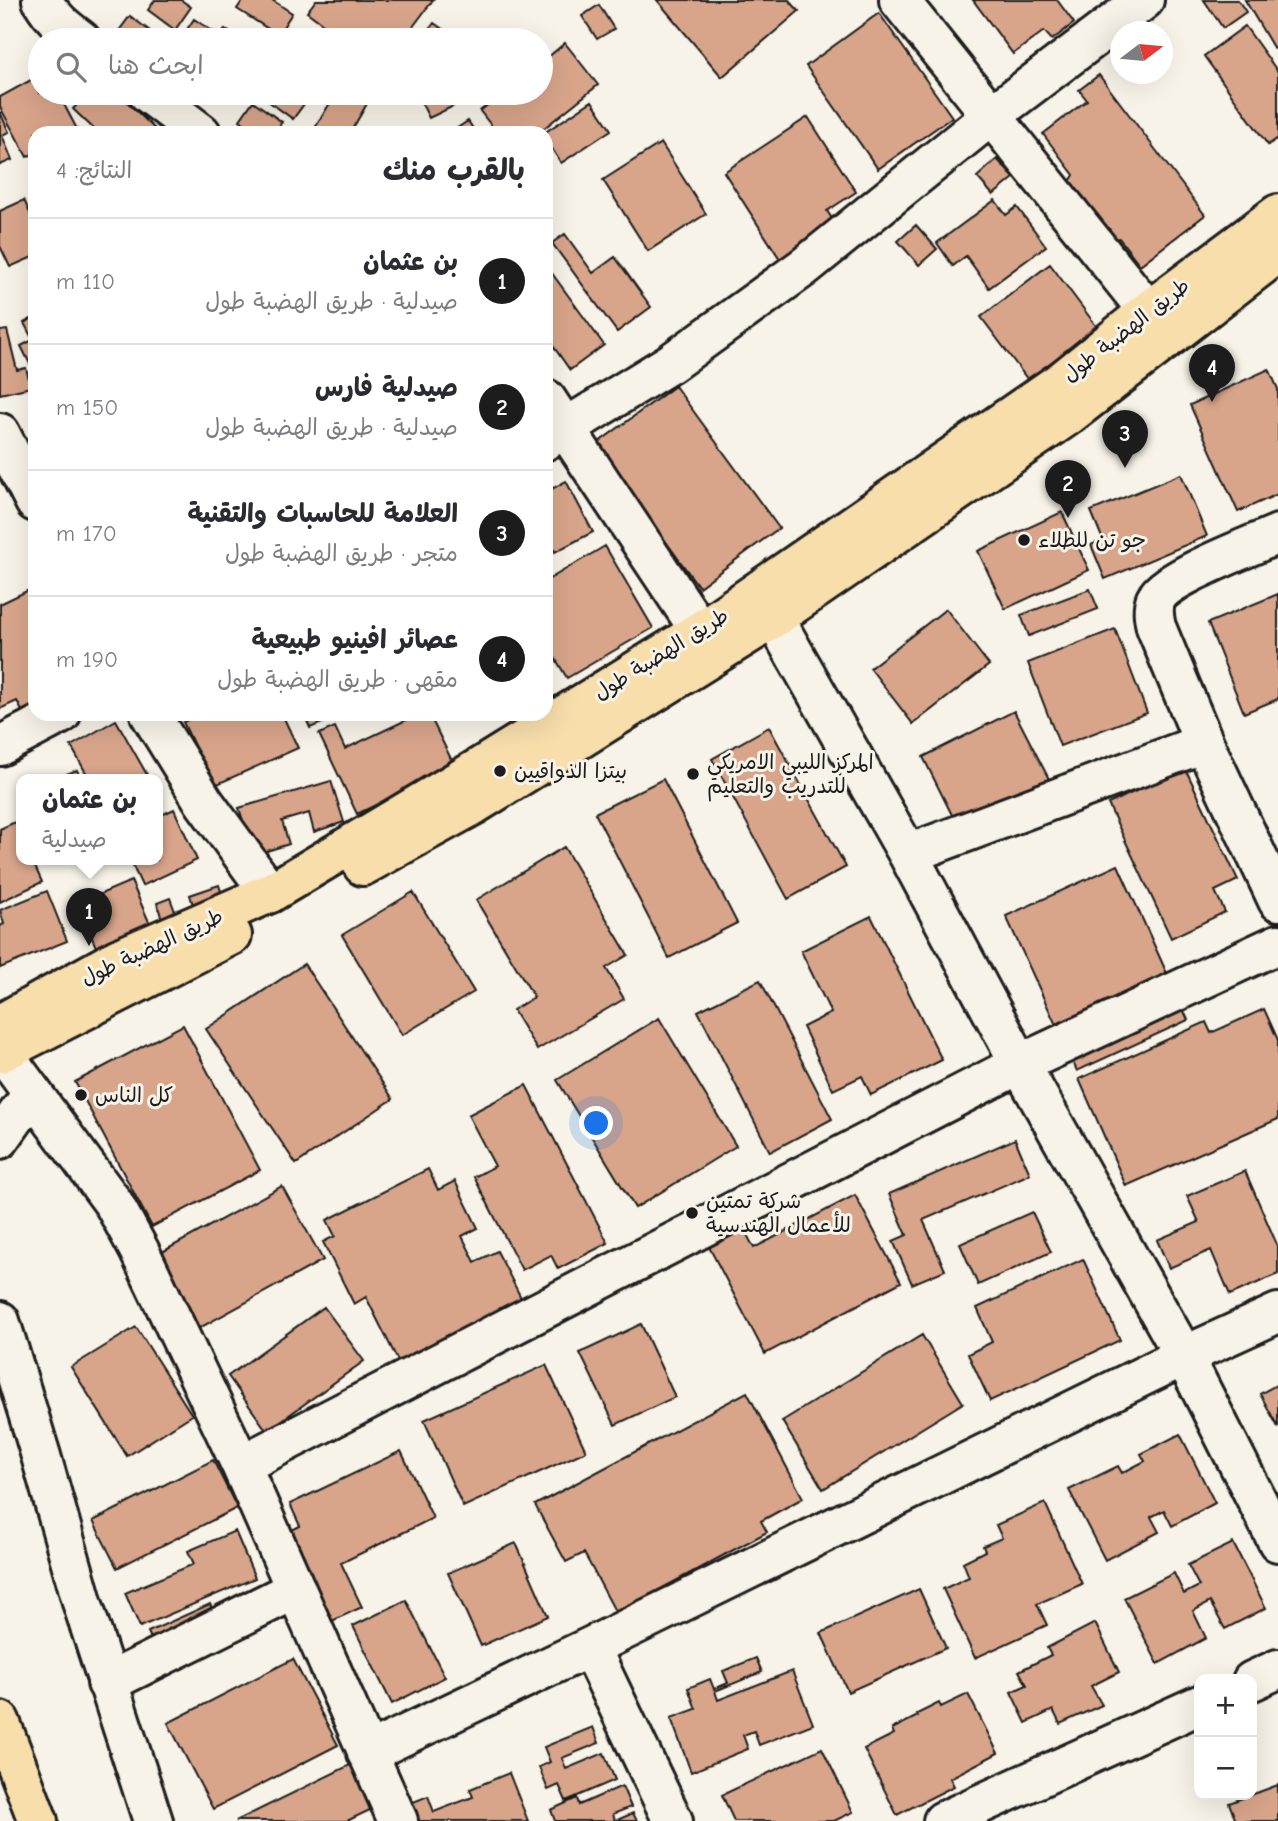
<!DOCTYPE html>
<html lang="ar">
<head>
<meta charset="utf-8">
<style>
  body { margin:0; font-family:"Comic Neue","Playpen Sans Arabic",sans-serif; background:#f7f7f7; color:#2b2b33; direction:rtl }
  .controls { position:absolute; right:21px; bottom:21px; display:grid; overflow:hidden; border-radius:14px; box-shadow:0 7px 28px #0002 }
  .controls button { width:63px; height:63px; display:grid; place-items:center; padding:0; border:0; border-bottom:2px solid #e1e1e2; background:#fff; color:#2b2b33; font:35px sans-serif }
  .compass { position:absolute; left:1110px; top:21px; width:63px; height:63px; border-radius:50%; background:#fff; box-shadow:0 7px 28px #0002; rotate:74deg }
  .you { position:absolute; left:597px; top:1124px; width:24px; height:24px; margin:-18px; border:5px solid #fff; border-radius:50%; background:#1a73e8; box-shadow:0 0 0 10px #1a73e833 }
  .badge { display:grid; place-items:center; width:46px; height:46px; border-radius:50%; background:#1c1c1c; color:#fff; font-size:23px; font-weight:700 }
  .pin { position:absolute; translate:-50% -58px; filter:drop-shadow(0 2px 4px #0008) }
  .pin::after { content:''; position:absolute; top:37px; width:24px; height:21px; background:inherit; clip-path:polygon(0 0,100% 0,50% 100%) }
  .popup { position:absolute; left:16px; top:774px; width:147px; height:91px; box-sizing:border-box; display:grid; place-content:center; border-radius:14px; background:#fff; filter:drop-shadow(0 2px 5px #0005); font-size:23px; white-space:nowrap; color:#7c7c81 }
  .popup b { font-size:26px; color:#2b2b33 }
  .popup::after { content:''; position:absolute; left:50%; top:100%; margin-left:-14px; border:14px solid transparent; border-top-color:#fff }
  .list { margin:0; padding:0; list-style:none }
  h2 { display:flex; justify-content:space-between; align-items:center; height:91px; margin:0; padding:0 28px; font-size:30px }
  h2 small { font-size:23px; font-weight:400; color:#7c7c81 }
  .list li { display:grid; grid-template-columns:46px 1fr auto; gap:21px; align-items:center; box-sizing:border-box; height:126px; padding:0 28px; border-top:2px solid #e1e1e2 }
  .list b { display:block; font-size:26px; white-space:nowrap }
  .list p { margin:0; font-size:23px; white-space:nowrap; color:#7c7c81 }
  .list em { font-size:23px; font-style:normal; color:#7c7c81 }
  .icon { flex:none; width:38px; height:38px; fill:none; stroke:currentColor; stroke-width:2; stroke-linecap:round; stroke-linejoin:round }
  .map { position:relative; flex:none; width:1278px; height:1821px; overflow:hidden; direction:ltr }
  .search { position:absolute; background:#fff; box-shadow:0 7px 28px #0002; left:28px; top:28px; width:525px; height:77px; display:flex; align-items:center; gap:18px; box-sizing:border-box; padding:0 24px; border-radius:38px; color:#7c7c81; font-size:26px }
  .panel { position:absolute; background:#fff; box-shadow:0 7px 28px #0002; left:28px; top:126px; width:525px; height:595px; border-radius:21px; direction:rtl }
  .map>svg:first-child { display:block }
  .building { fill:#d8a58b; stroke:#1c1c1c; stroke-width:2 }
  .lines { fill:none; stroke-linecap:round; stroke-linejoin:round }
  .minor-casing { stroke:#1c1c1c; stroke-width:44 }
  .highway-casing { stroke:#1c1c1c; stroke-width:44 }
  .minor { stroke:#f7f3e8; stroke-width:38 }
  .highway { stroke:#f8deab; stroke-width:38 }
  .poi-dot { fill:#1c1c1c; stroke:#f7f3e8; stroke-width:2.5 }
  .labels { text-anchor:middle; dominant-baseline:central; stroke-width:6; stroke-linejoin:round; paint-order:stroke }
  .street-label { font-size:21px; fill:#1c1c1c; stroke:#f7f3e8 }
  .poi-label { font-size:21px; fill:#1c1c1c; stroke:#f7f3e8; text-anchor:start }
</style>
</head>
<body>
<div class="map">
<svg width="1278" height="1821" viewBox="0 0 1278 1821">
  <rect width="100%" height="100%" fill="#f7f3e8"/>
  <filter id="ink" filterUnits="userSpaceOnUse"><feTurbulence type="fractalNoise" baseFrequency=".0143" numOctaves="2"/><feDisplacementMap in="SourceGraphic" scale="14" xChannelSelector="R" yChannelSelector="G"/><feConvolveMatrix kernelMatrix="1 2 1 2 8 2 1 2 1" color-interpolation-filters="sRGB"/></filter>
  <g filter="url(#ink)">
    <!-- building -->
    <path class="building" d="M155,0h26l10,7 -16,23 -27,-20z
      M243,0h29l20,13 -14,22 -41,-26z
      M316,0h117l-24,32 11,8h-75l-38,-28z
      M657,0h132l10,11 -77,66z
      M973,0h84l17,23 -22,17 -8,-9 -31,23z
      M1204,0h34l8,12 -23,16z
      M1245,0h33v46l-4,3z
      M599,5l15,24 -17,10 -15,-23z
      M879,13l73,104 -74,52 -72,-103z
      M130,16l32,24h-50z
      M194,19l23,15 -4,6h-33z
      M434,23l23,16v1h-36z
      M1245,26l33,46v66l-10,7 -64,-89z
      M225,29l16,11h-24z
      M565,43l33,42 -60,48h-41l-17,-22 23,-18h38v-30z
      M40,75v18h18l21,40h-44v20l-8,4 -27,-50v-10z
      M1099,75l106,140 -65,50 -21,-27 -24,5 -9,-43 -17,-17 5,-8 -31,-41 44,-34 -8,-10z
      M88,93h30l41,40h-61l-25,-24z
      M257,93h55l-19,26z
      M336,93h17l15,9 -18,31h-38z
      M441,93h17l4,9 -33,16 -8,-16z
      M253,101l29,21 -8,11h-17l-17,-13z
      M592,101l19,29 -50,33 -15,-24v-6h-2z
      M0,112l9,20 -7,3 10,25 -12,5z
      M808,117l48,75 -29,19 8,12 -55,36 -56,-87z
      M468,121l8,12h-26z
      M661,143l45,71 -58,37 -45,-71z
      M997,159l17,19 -21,17 -16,-18z
      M24,200l11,24v32l-25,11 -10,-21v-35z
      M995,200l11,15 11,-8 29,39 -57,42 -23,-32 -13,10 -16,-23z
      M916,225l21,24 -18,16 -21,-24z
      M565,234l28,39 22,-16 36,50 -34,25 -65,-89z
      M1050,264l47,63 -69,53 -47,-63z
      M546,265l58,80 -34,25 -24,-34z
      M35,317v57l-14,-28 12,-6 -9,-17z
      M7,330l10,40 9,-2 5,19 -31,7v-63z
      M1269,369l9,20v105l-40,18 -48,-107z
      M675,386l104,142 -80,59 -104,-142z
      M1181,474l26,62 -102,43 -14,-34 12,-5 -12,-29z
      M566,481l27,51 -38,20 -9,-16v-44z
      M1062,512l27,58 -84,39 -27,-58z
      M605,546l48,82 -86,50 -21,-35v-62z
      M35,587v127l-9,5 -9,-18 -17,8v-105z
      M1090,589l8,20 -69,27 -8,-21z
      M1278,594v105l-34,14 -36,-90z
      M946,609l43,56 -76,59 -43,-56z
      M1115,629l32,84 -87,33 -32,-83z
      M1014,711l37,72 -92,46 -36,-72z
      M201,714h81l16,34 -85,38 -30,-64z
      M304,714h32l1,3 -27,11z
      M419,714h10l26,53 -98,47 -38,-80 16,-7 10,22z
      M116,720l34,60h-60l-19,-34z
      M769,727l77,140 -58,32 -76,-140z
      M1185,768l53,112 -23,11 10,21 -54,26 -63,-134z
      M77,770l4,10h-30z
      M663,779l74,144 -68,35 -74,-145z
      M331,781l13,41 -30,10 -5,-19 -27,8 7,23 -35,11 -15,-47z
      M174,809l23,51 -55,26 -12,-26h27v-43z
      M15,822l6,13v25h11l10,22 -42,20v-73z
      M564,847l64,108 -22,13 18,31 -87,51 -24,-40 21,-13 -58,-97z
      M1118,865l70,155 -111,51 -71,-155z
      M131,881l23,52 -54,23 -23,-52z
      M219,885l11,35 -62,20 -11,-37 13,-5 6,16 18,-6 -4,-13z
      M47,891l20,50 -67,27v-42l4,-2 -4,-14z
      M413,892l61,100 -72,43 -60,-100z
      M871,916l71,144 -71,35 -9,-19 -29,14 -30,-63 28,-14 -30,-62z
      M304,964l89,135 -97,65 -90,-135z
      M760,980l72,139 -62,33 -72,-141z
      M1264,1009l14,31v79l-152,67 -47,-107 127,-57 5,11z
      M659,1018l77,128 -101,62 -78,-128z
      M183,1025l77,145 -108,57 -77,-145z
      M526,1085l82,158 -50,26 -7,-14 -29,15 -48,-93 21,-11 -27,-51z
      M1015,1139l15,35 -107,46 22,50 -33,14 -19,-43 14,-6 -18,-41z
      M428,1169l10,21 17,-9 23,47 -16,8 13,26 22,-11 39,76 -124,62 -46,-92 -12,7 -31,-62 12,-6 -8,-16z
      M1245,1171l33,76v27l-48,21 -19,-45 -42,18 -12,-28 42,-18 -12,-26z
      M282,1186l41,74 -127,70 -41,-74z
      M855,1195l46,87 -136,72 -56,-107 35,-18 10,19z
      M1032,1212l19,40 -73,33 -18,-41z
      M1083,1259l37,81 -130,61 -22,-47 24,-12 -15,-34z
      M324,1307l40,54 -97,70 -39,-55z
      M641,1324l34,73 -60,28 -35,-72z
      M136,1327l56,88 -65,41 -56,-89z
      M922,1335l41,68 -140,86 -41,-68z
      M546,1365l40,86 -123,56 -39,-87z
      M1278,1384v43l-18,-33z
      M747,1392l56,106 -42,23 6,11 -151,81 -32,-60 -18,9 -31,-57z
      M1180,1434l35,69 -43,23 -8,-16 -13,7 8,15 -54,28 -36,-70 49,-24 4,7 23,-12 -4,-7z
      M401,1451l32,67 -92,45 21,44 -32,15 -44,-89 14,-7 -10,-22z
      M213,1460l24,48 -120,60 -24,-47z
      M1045,1503l37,81 -45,20 10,21 -72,33 -32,-69 26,-12 -6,-15 22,-11 -2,-5 19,-8 -6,-13z
      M235,1531l20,47 -115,49 -15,-34 69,-29 -6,-13z
      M516,1543l32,73 -67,30 -33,-73z
      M1233,1543l33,65 -41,21 -15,-27 -17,9 13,27 -48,26 -34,-66 50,-25 10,21 15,-8 -11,-21z
      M919,1589l27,59 -98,44 -27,-59z
      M406,1600l39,77 -53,27 -39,-78z
      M210,1604l13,30 -62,27 -13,-29z
      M1095,1623l24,49 -28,14 11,19 -42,19 -7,-14 -27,13 -15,-31 16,-7 -8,-14 32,-16 -4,-7z
      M756,1658l6,14 -47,19 3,9 74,-29 21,53 -54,21 -5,-14 -11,4 5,14 -57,23 -20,-54 25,-9 -8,-21 22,-9 4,10 14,-6 -5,-12z
      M293,1659l45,86 -125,64 -45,-86z
      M968,1694l30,59 -48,25 4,8 -57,29 -33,-66 30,-15 -2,-5 26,-13 -1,-2 22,-11 2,4z
      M593,1727l6,16 -37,15 4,11 38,-16 11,27 -49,21 -7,-16 -11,5 -9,-23 11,-5 -6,-15z
      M822,1748l31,64 -19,9h-100l-12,-26z
      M352,1764l22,44 -27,13h-111z
      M509,1773l19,48h-116l-6,-16 22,-9 6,16 39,-15 -3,-8z
      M1278,1785v36h-42l-7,-18z
      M622,1786l9,21 -18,7 2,7 18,-8 4,8h-82l-4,-11 26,-12 2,7z"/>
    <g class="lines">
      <!-- minor casing -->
      <g class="minor-casing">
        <path id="minor" d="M42,0c10,18 23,28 39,40
          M899,0l249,311
          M148,93l53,40
          M546,399l154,232
          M0,433l35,69
          M546,440l125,-77 133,-96 188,-152 152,-115
          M1278,534c-24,11 -113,44 -122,65 -4,9 -2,19 0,28l48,116 74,158
          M774,618l134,236 112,210 164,292 94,186
          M150,714l54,88 66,91
          M0,746l61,-32
          M908,854l296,-111
          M0,1049l114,155 25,46 102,215 157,356
          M0,1139l32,-45
          M0,1321l41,135 42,149 70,216
          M241,1465l779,-401 258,-120
          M590,1647l83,174
          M1252,1681l26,-12
          M107,1683l189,-94
          M367,1753l223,-106 594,-291 94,-43
          M943,1821l256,-116"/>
      </g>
      <!-- highway casing -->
      <g class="highway-casing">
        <path id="highway" d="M363,866l111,-61 300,-187 295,-203 209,-162
          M0,1024l117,-65 153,-66 194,-116 236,-146 364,-252 84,-68 130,-97
          M0,1053l232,-118
          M0,1721l38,100"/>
      </g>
      <!-- minor -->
      <use href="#minor" class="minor"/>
      <!-- highway -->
      <use href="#highway" class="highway"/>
    </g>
  </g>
  <!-- markers -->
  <g class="poi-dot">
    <circle cx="1024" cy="540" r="7"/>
    <circle cx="500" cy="771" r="7"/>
    <circle cx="693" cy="774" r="7"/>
    <circle cx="81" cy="1095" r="7"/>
    <circle cx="692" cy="1213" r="7"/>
  </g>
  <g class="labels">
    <!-- street labels -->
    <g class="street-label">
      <text transform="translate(1126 330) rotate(-38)">طريق الهضبة طول</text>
      <text transform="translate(661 654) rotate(-32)">طريق الهضبة طول</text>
      <text transform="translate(152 947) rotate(-25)">طريق الهضبة طول</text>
    </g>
    <!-- poi labels -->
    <g class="poi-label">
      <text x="1038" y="540">جو تن للطلاء</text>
      <text x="707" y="762">المركز الليبي الامريكي<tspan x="707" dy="24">للتدريب والتعليم</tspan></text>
      <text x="514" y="771">بيتزا الذواقيين</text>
      <text x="95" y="1095">كل الناس</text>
      <text x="706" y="1201">شركة تمتين<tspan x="706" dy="24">للأعمال الهندسية</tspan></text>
    </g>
  </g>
</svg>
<div class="controls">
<button>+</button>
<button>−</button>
</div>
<svg class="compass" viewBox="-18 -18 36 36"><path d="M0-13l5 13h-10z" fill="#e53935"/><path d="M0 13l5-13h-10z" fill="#7c7c81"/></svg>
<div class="you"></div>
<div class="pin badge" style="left:89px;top:946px">1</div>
<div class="popup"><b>بن عثمان</b>صيدلية</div>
<div class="pin badge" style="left:1068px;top:518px">2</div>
<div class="pin badge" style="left:1125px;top:468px">3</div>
<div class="pin badge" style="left:1212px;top:402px">4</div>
<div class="search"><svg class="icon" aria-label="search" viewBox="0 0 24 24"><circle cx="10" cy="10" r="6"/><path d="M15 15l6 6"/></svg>ابحث هنا</div>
<section class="panel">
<h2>بالقرب منك<small>النتائج: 4</small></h2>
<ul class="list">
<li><span class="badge">1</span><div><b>بن عثمان</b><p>صيدلية · طريق الهضبة طول</p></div><em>110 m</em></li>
<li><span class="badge">2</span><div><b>صيدلية فارس</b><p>صيدلية · طريق الهضبة طول</p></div><em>150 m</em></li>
<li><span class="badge">3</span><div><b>العلامة للحاسبات والتقنية</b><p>متجر · طريق الهضبة طول</p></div><em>170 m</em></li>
<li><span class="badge">4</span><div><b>عصائر افينيو طبيعية</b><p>مقهى · طريق الهضبة طول</p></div><em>190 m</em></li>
</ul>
</section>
</div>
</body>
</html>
